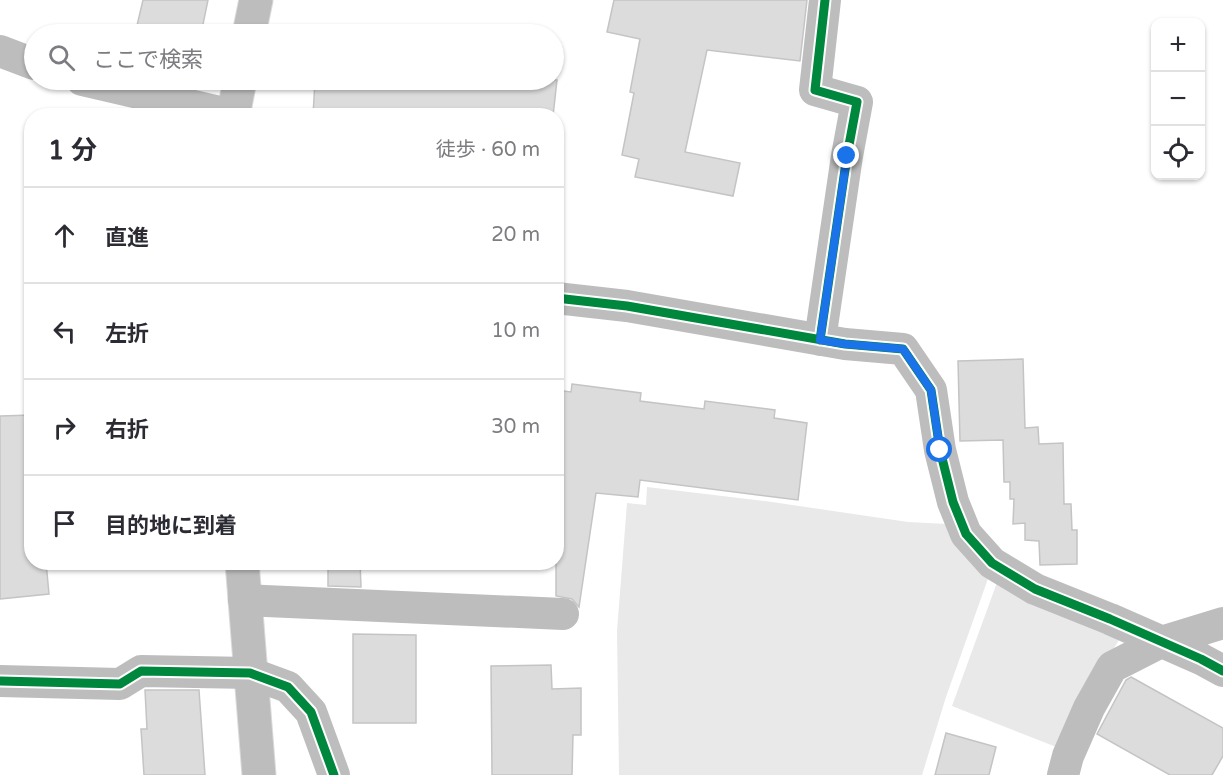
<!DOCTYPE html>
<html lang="ja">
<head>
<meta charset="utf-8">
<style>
  body { margin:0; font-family:"Varela Round","Noto Sans JP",sans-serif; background:#f7f7f7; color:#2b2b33 }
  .controls { position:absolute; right:18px; top:18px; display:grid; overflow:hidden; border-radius:12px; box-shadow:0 2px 4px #0004 }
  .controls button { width:54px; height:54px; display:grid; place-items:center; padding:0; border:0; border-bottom:2px solid #e1e1e2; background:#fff; color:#2b2b33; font:30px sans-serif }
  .stop { position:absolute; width:18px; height:18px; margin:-14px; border:4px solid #1a73e8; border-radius:50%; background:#fff }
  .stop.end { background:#1a73e8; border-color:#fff; box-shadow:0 2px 6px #0008 }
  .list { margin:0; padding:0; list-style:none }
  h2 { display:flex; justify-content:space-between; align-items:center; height:78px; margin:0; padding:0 24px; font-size:26px }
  h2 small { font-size:20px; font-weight:400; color:#7c7c81 }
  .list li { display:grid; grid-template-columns:39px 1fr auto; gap:18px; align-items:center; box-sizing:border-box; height:96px; padding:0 24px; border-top:2px solid #e1e1e2 }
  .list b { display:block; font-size:22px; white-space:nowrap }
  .list em { font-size:20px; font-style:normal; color:#7c7c81 }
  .icon { flex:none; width:33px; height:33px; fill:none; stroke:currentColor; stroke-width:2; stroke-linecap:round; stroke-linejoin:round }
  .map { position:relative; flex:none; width:1223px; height:775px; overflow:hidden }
  .search { position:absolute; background:#fff; box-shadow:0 2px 4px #0004; left:24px; top:24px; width:540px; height:66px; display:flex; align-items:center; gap:15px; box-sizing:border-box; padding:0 21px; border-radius:33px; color:#7c7c81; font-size:22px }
  .panel { position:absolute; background:#fff; box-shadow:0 2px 4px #0004; left:24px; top:108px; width:540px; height:462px; border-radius:24px }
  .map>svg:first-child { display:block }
  .green { fill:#e9e9e9 }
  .building { fill:#dcdcdc; stroke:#c4c4c4; stroke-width:1.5 }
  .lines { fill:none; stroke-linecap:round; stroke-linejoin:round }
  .primary-casing { stroke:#dbdbdb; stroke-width:35 }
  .minor { stroke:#bdbdbd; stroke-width:32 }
  .primary { stroke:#bdbdbd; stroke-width:33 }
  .cycleway-casing { stroke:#fff; stroke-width:13 }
  .cycleway { stroke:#00873e; stroke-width:9 }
  .route { stroke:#1a73e8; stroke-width:8 }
</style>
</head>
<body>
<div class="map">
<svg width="1223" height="775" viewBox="0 0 1223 775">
  <rect width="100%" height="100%" fill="#fff"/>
  <!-- green -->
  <path class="green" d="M647,487l118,14 143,21 39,2 43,49 -44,124 -24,78h-303l-2,-144 10,-128 19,2z
    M999,577l118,56 2,7 -33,53 -22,57 -112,-44z"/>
  <!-- building -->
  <path class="building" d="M143,0h65l-7,34h-66z
    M614,0h193l-7,61 -93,-11 -22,102 55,11 -7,33 -98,-19 4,-18 -17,-4 12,-62 -4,-1 10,-53 -33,-7z
    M315,80h242l-4,36h-240z
    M1023,359l2,69 13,-1 1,17 24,-1 1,61h7l1,26h5v34l-37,1 -1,-24 -14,-1v-17l-12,1 1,-25h-4v-17h-6l-1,-42 -43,1 -2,-80z
    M572,384l69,9 -1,8 64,8 1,-8 70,9 -1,8 33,5 -9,77 -158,-20 -2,17 -42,-4 -17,114 -7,-8 -16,-3v-206l15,2z
    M32,415v147h14l3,32 -49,5v-183z
    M328,562h32l1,25 -33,-1z
    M353,634l63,1v88h-63z
    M551,665l1,24 29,-1v47h-8l-1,40h-80l-1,-109z
    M1131,677l92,51v28l-11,19h-42l-73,-41 29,-54z
    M145,690h54l6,85h-61l-3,-46h6z
    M946,733l50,14 -7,28h-54z"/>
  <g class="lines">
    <!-- primary casing -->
    <g class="primary-casing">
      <path id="primary" d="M249,34l7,-34
        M233,116l7,-36
        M242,562l17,213"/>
    </g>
    <!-- minor -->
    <path class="minor" d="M0,51l34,13
      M82,80l151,35
      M556,298l71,8 218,38 58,5 28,41 9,60 13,52 13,32 26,29 43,26 75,30 91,40 22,12
      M820,340l27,-184 10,-54 -42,-12 10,-90
      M244,600l319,14
      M0,681l120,3 21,-13 109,2 38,14 23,25 23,63
      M1063,775l5,-19 21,-48 23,-41 49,-25 62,-19"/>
    <!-- primary -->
    <use href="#primary" class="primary"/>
    <!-- cycleway casing -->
    <g class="cycleway-casing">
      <path id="cycleway" d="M556,298l71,8 218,38 58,5 28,41 9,60 13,52 13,32 26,29 43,26 75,30 91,40 22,12
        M820,340l27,-184 10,-54 -42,-12 10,-90
        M0,681l120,3 21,-13 109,2 38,14 23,25 23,63"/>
    </g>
    <!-- cycleway -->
    <use href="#cycleway" class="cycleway"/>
  </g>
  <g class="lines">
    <!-- route -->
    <path class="route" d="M847,156l-27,184 25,4 58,5 28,41 9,60"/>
  </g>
</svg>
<div class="controls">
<button>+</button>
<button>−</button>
<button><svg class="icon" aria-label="locate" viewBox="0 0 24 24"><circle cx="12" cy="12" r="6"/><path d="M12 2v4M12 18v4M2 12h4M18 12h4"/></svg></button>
</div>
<div class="stop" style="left:940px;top:450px"></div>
<div class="stop end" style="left:847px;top:156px"></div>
<div class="search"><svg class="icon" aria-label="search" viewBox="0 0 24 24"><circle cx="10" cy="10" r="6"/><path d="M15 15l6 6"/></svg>ここで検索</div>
<section class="panel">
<h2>1 分<small>徒歩 · 60 m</small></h2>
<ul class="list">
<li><svg class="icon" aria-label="ahead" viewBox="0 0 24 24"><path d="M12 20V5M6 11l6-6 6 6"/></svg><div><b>直進</b></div><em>20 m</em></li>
<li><svg class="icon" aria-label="left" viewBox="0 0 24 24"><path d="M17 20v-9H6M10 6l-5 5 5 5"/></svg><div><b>左折</b></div><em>10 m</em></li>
<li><svg class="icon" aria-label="right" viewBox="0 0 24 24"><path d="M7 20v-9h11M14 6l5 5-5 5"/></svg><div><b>右折</b></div><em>30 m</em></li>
<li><svg class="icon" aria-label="arrive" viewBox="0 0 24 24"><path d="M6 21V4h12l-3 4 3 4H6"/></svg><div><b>目的地に到着</b></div></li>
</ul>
</section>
</div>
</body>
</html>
